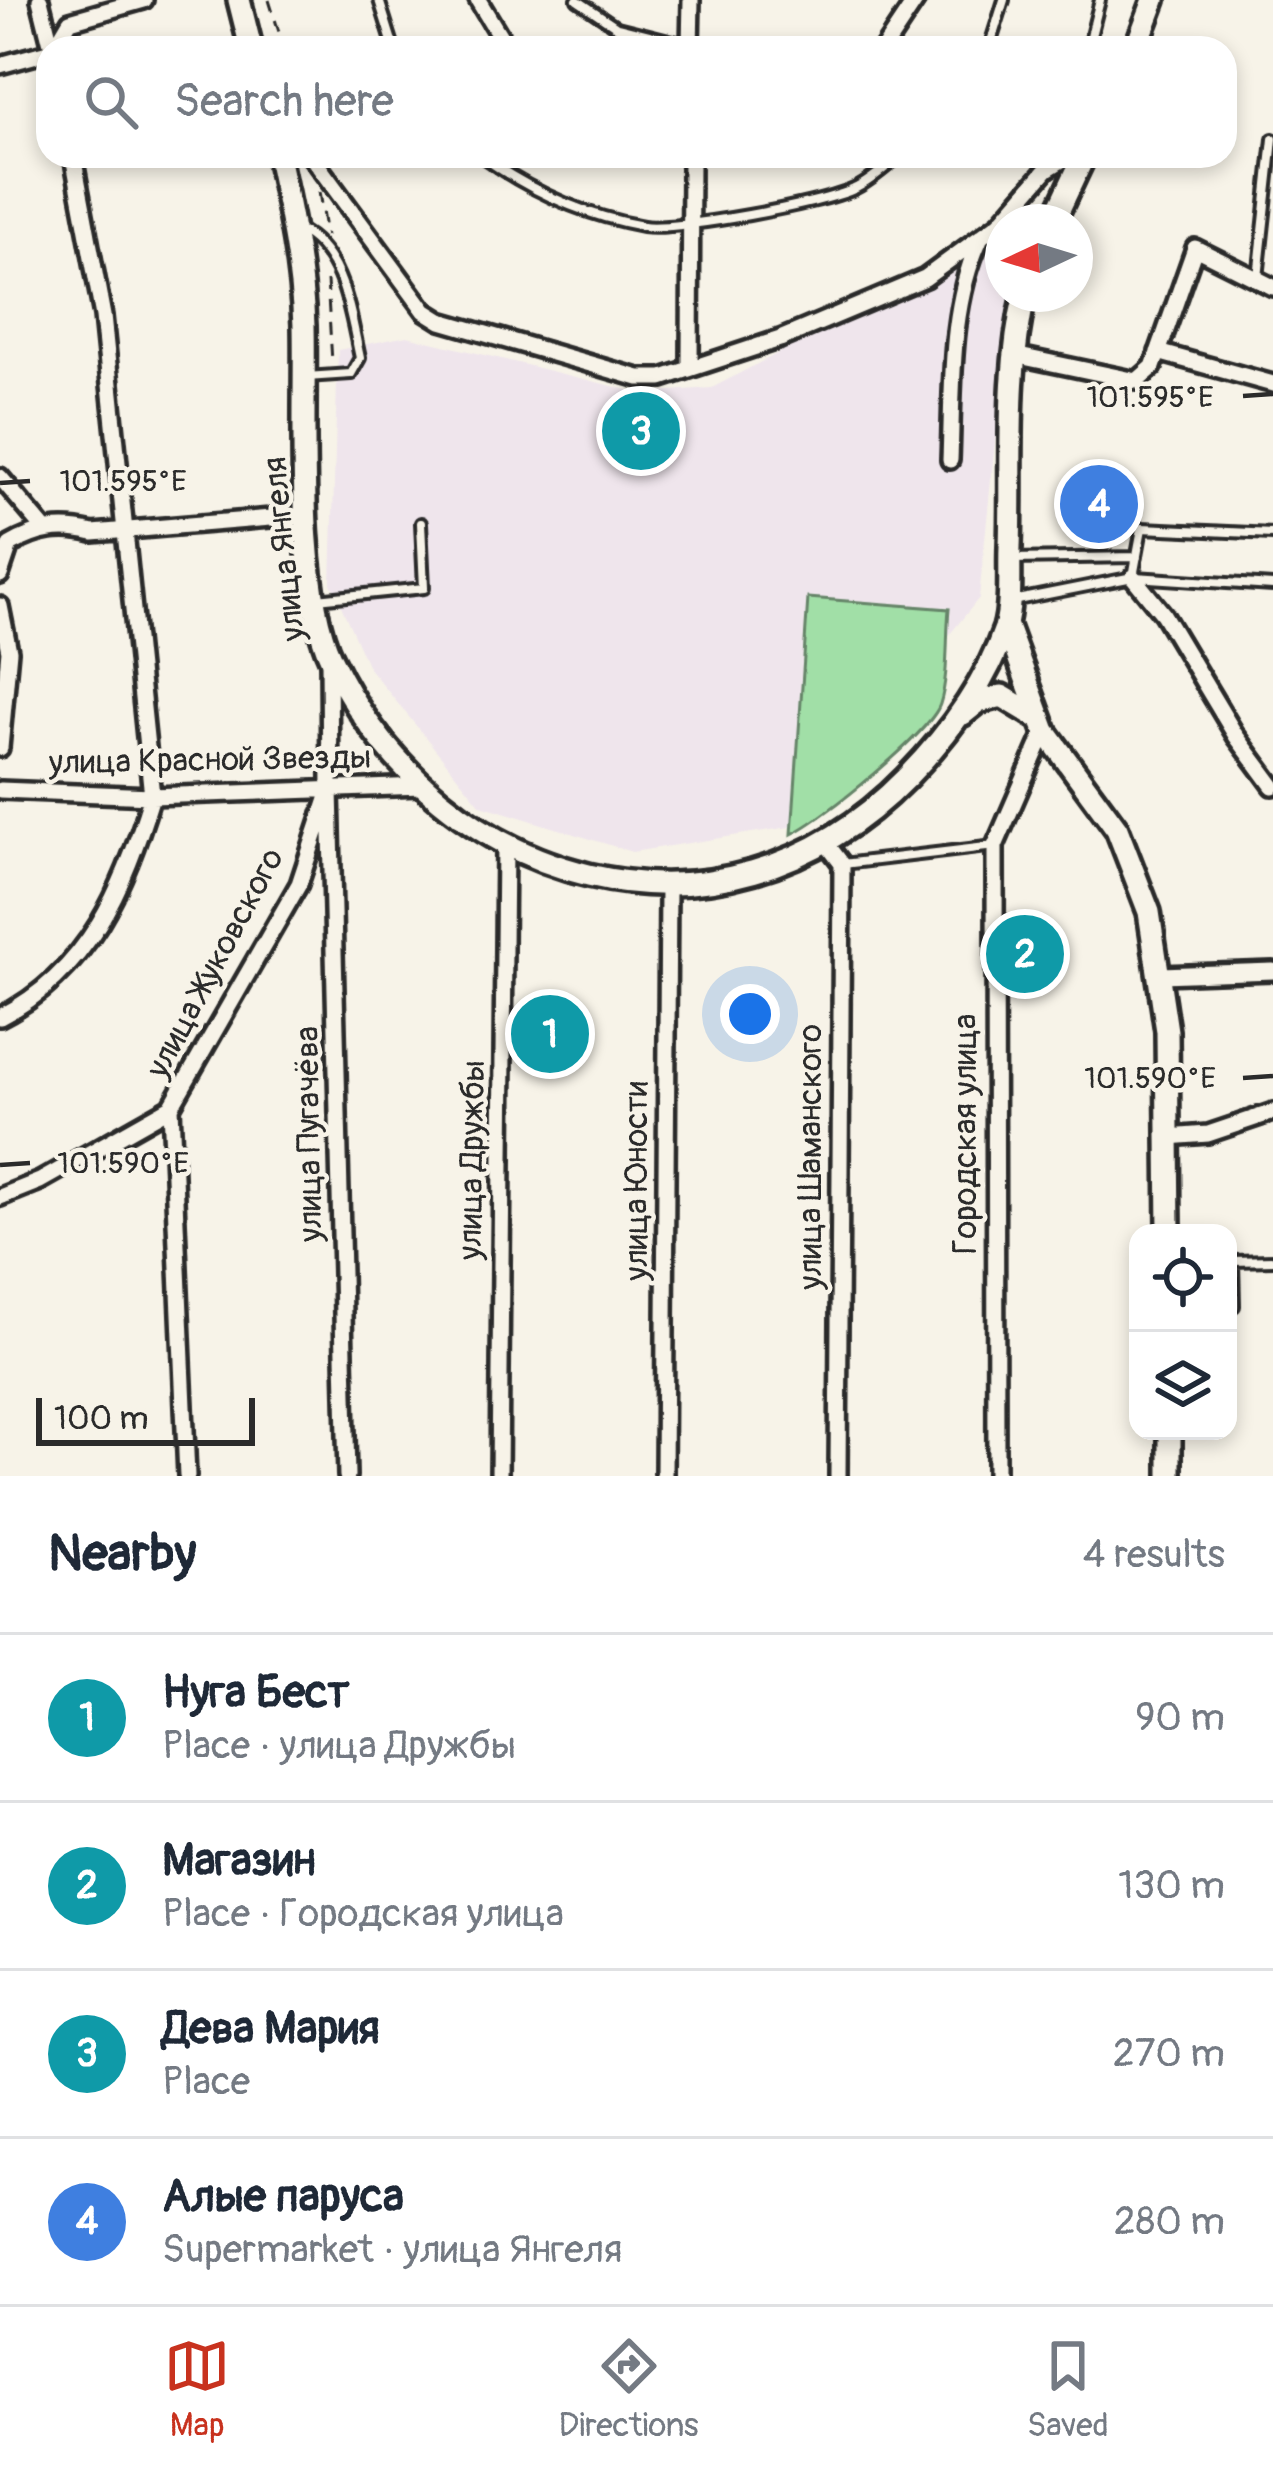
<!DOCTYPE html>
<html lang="en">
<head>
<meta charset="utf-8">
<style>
  body { margin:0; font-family:Pangolin,sans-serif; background:#f6f6f7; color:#1f2937 }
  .controls { position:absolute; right:36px; bottom:36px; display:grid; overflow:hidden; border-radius:24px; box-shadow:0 6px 18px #0003 }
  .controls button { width:108px; height:108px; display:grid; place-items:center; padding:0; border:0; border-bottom:3px solid #e0e1e3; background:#fff; color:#1f2937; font:60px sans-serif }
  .compass { position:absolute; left:985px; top:204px; width:108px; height:108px; border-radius:50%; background:#fff; box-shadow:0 6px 18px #0003; rotate:266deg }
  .scale { position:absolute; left:36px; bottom:30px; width:219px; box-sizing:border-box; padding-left:12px; border:6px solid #2b2b2b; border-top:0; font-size:33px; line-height:42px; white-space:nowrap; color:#2b2b2b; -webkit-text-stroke:9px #f7f3e8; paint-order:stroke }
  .you { position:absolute; left:750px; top:1014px; width:42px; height:42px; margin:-30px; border:9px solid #fff; border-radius:50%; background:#1a73e8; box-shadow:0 0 0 18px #1a73e833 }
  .badge { display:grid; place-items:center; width:78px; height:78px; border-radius:50%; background:#c8321e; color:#fff; font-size:39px; font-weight:700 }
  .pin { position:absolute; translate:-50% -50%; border:6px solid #fff; box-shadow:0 3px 12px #0006 }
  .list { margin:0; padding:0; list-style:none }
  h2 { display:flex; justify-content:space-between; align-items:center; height:156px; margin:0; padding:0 48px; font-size:51px }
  h2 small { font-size:39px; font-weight:400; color:#747a83 }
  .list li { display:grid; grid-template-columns:78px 1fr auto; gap:36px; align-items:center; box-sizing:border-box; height:168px; padding:0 48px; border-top:3px solid #e0e1e3 }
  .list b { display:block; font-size:45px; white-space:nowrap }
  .list p { margin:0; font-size:39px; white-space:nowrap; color:#747a83 }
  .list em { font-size:39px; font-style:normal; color:#747a83 }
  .icon { flex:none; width:66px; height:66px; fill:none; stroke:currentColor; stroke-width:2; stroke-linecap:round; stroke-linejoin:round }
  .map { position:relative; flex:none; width:1273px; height:1476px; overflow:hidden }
  .search { position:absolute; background:#fff; box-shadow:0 6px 18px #0003; left:36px; right:36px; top:36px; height:132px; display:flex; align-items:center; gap:30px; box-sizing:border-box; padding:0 42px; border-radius:36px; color:#747a83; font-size:45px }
  .sheet { height:828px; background:#fff }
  nav { display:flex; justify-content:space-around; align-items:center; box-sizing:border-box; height:168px; border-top:3px solid #e0e1e3; background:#fff; font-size:33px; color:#747a83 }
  nav a { display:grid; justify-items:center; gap:6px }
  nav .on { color:#c8321e }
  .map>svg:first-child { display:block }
  .built { fill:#efe5ec }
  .green { fill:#a1dfa7; stroke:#668569; stroke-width:3 }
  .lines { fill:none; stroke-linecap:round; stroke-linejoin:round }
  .lane-casing { stroke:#2b2b2b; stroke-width:16 }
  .street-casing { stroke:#2b2b2b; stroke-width:24 }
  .secondary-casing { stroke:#2b2b2b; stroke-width:30 }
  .path { stroke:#2b2b2b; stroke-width:3; stroke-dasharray:12 9; stroke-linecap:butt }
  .lane { stroke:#f7f3e8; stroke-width:8 }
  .street { stroke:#f7f3e8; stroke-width:15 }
  .secondary { stroke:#f7f3e8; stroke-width:21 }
  .ticks { fill:none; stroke:#2b2b2b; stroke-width:4.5 }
  .labels { text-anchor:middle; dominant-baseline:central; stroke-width:9; stroke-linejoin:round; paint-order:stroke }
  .street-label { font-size:33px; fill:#2b2b2b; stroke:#f7f3e8 }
  .ticks-label { font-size:30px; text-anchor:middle; fill:#2b2b2b; stroke:#f7f3e8; stroke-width:9; stroke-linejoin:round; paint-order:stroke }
</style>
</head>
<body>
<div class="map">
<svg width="1273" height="1476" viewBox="0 0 1273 1476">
  <rect width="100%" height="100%" fill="#f7f3e8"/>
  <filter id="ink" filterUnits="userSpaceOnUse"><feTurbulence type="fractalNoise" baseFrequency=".00833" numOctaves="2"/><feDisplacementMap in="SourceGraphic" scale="24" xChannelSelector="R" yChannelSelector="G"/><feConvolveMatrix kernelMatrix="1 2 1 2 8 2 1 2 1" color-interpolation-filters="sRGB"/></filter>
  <g filter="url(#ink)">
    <!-- built -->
    <path class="built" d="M1003,234v60h7l-31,304 -183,228 -164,26 -151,-47 -113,-138 -37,-84 7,-233 69,-14 234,57 71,-5z"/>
    <!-- green -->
    <path class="green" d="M808,598l141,11c-3,30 0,67 -9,95 -9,28 -119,117 -148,130z"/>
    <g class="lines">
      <!-- lane casing -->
      <g class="lane-casing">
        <path id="lane" d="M379,0l15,48
          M577,0l40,27 72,18
          M989,48l15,-48
          M1088,48l12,-48
          M481,156c48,34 103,60 162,70 32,5 180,-22 211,-37 16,-7 31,-22 46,-33
          M298,229c46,23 52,84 62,129l-9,16 -45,3
          M1258,278l15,-139
          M1011,559l126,-2
          M1135,577l138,9
          M317,599l107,-11 -3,-65
          M1012,601l121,-24 9,-49 131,6
          M843,864l152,-18
          M1233,1261l1,45
          M1233,1261l40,-1"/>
      </g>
      <!-- street casing -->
      <g class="street-casing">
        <path id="street" d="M40,0l12,48
          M478,0l29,48
          M54,48l16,-27 74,-21
          M690,48l1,-48
          M884,48l32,-48
          M0,65l48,-13
          M311,156l114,155 16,10 198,57h23l118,-39 145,-61 75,-55 47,-54 21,-13
          M1158,352l115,32
          M1014,355l123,26 16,-14 42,-119 78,39
          M690,366l1,-210
          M950,460c3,-75 -1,-152 30,-221
          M0,477l45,53
          M0,575l10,-30c28,-16 51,-20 83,-12l214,-18
          M1133,577l30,37 73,122 37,50
          M0,606l9,45 -9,97
          M0,790l152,6 269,-10
          M330,790l17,686
          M826,843l16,21 -4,612
          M1161,975l112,-4
          M0,1017c89,-45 124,-130 152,-221l-49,-480 -30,-160
          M171,1107l16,369
          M1168,1137l40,-3 65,-22
          M0,1197l40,-16 131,-74 128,-223 31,-94 -1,-131
          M499,1476l6,-632
          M664,1476l4,-589
          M996,1476l-1,-630 50,-115"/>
      </g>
      <!-- secondary casing -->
      <g class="secondary-casing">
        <path id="secondary" d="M239,0l12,48
          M1136,48l18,-48
          M278,156c12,56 24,112 26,170 2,86 -9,258 27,333 108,228 390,309 575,119 41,-42 80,-94 99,-150 7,-24 4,-56 5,-81 3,-84 -5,-171 15,-253
          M1053,222l31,-66
          M1006,624l39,107 72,98 32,83 18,119 2,202
          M963,714l15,-12 24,-6 38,23
          M1170,1476v-45"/>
      </g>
      <!-- path -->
      <path class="path" d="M269,0l15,48
        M319,192l7,44
        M327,281l5,81"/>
      <!-- lane -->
      <use href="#lane" class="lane"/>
      <!-- street -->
      <use href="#street" class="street"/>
      <!-- secondary -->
      <use href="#secondary" class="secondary"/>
    </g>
  </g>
  <!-- ticks -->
  <path class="ticks" d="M1243,396l30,-2M0,483l30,-2M1243,1078l30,-2M0,1165l30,-2"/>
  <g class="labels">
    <!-- street labels -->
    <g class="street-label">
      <text transform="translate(284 549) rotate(-96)">улица Янгеля</text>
      <text transform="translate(210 760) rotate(-1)">улица Красной Звезды</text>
      <text transform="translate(215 963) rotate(-62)">улица Жуковского</text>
      <text transform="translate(309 1134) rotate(-91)">улица Пугачёва</text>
      <text transform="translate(965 1134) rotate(-90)">Городская улица</text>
      <text transform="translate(810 1157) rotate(-90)">улица Шаманского</text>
      <text transform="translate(472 1160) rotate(-89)">улица Дружбы</text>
      <text transform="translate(636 1181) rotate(-90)">улица Юности</text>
    </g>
  </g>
  <g class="ticks-label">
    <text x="1150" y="407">101.595°E</text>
    <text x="123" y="491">101.595°E</text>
    <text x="1150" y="1088">101.590°E</text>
    <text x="123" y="1173">101.590°E</text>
  </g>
</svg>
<div class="controls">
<button><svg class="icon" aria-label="locate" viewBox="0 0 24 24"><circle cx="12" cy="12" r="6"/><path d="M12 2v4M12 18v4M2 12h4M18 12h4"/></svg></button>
<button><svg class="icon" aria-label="layers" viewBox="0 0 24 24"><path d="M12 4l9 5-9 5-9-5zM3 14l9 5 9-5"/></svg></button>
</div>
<svg class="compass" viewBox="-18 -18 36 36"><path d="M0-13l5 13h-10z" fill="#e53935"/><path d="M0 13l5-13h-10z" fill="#747a83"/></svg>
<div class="scale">100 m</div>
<div class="you"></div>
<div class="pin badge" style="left:550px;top:1034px;background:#0f9aa8">1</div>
<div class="pin badge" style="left:1025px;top:954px;background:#0f9aa8">2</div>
<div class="pin badge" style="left:641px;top:431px;background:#0f9aa8">3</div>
<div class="pin badge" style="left:1099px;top:504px;background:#3f7fe0">4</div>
<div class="search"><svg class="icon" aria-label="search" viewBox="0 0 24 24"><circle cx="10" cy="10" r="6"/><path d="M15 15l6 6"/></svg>Search here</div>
</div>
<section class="sheet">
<h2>Nearby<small>4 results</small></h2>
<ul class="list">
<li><span class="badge" style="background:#0f9aa8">1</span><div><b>Нуга Бест</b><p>Place · улица Дружбы</p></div><em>90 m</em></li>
<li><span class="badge" style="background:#0f9aa8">2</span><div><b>Магазин</b><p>Place · Городская улица</p></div><em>130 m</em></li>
<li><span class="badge" style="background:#0f9aa8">3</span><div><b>Дева Мария</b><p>Place</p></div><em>270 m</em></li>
<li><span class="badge" style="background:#3f7fe0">4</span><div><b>Алые паруса</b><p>Supermarket · улица Янгеля</p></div><em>280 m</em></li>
</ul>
</section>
<nav>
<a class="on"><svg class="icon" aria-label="map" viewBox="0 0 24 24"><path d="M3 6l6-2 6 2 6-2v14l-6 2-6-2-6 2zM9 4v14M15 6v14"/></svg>Map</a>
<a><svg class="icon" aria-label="directions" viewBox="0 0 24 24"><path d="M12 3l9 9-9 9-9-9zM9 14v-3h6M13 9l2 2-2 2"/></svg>Directions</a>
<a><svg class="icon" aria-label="saved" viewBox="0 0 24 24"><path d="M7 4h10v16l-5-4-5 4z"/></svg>Saved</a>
</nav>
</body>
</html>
